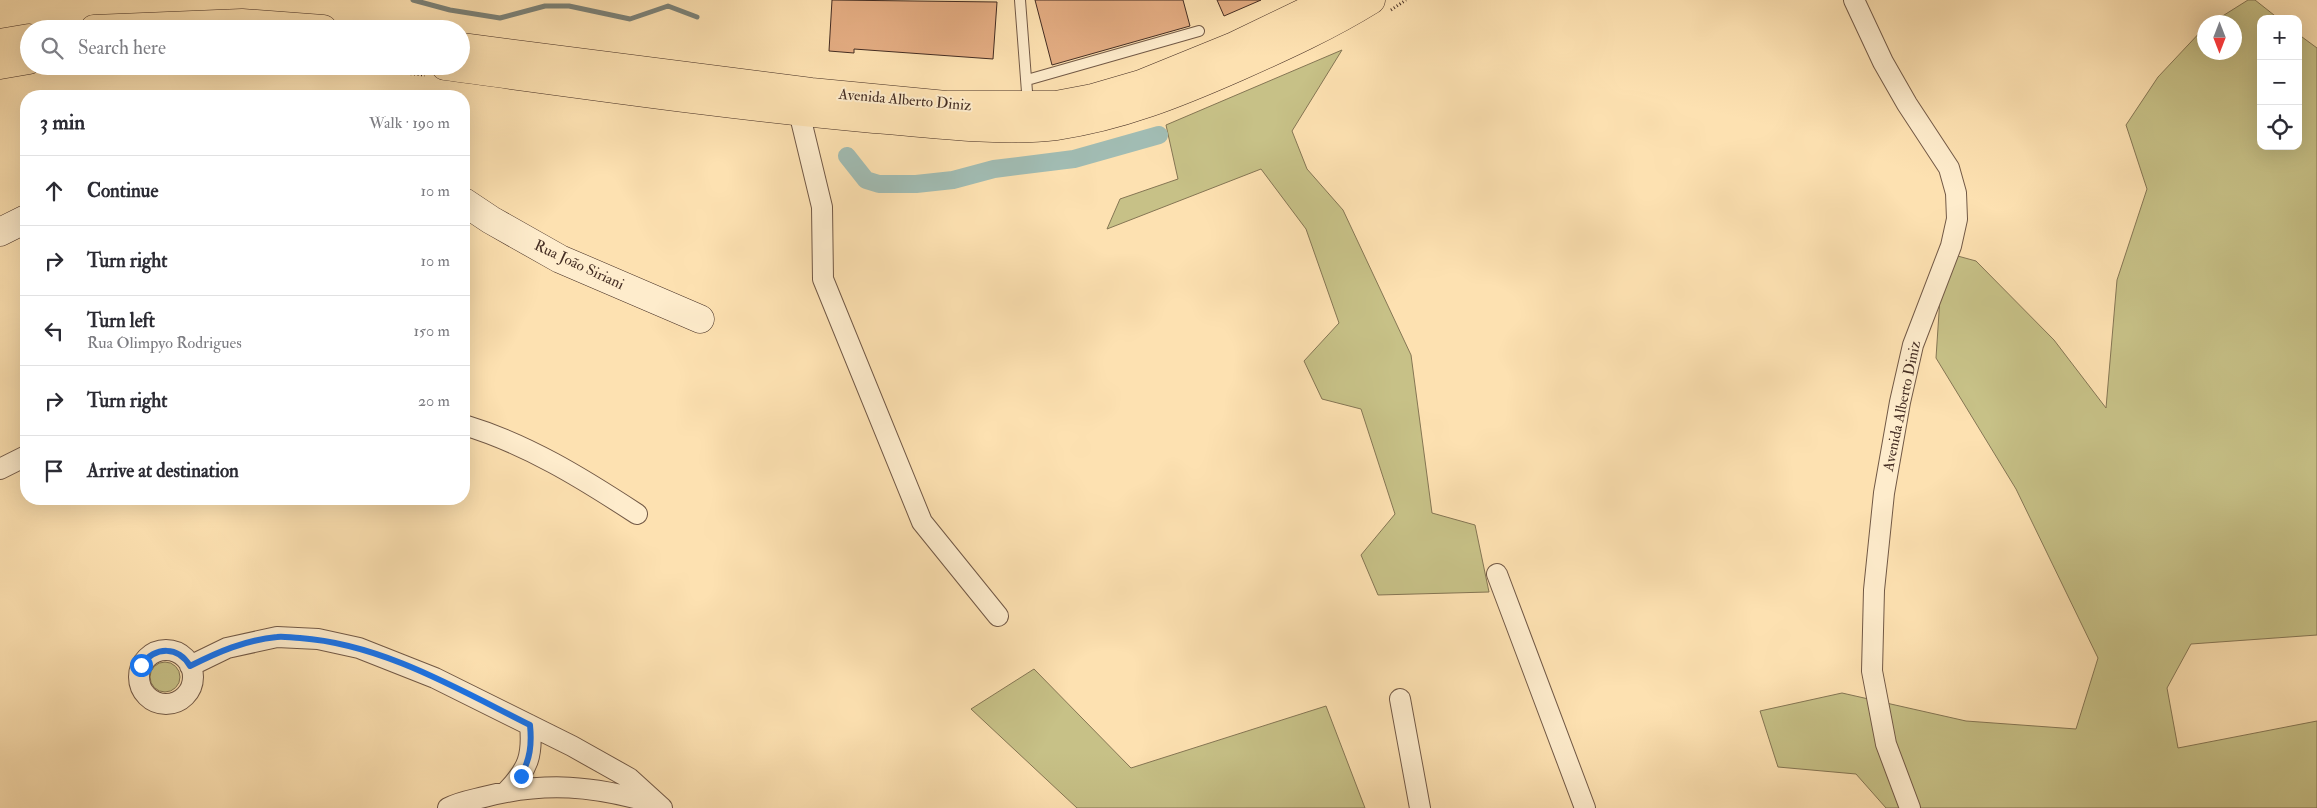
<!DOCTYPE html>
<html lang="en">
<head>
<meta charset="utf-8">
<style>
  body { margin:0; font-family:"IM FELL Double Pica",serif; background:#f2f2f3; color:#2b2b33 }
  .controls { position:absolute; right:15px; top:15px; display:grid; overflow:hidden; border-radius:10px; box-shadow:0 5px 20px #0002 }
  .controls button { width:45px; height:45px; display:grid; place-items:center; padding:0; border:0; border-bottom:1px solid #e1e1e2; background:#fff; color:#2b2b33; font:25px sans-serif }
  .compass { position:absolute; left:2197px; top:15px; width:45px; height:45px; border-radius:50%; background:#fff; box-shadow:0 5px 20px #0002; rotate:180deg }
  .stop { position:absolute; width:15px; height:15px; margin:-11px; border:4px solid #1a73e8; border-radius:50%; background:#fff }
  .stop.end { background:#1a73e8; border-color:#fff; box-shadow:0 1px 5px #0008 }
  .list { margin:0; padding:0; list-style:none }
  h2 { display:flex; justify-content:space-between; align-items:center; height:65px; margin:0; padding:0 20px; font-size:21px }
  h2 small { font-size:16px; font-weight:400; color:#7c7c81 }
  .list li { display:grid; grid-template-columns:32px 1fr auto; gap:15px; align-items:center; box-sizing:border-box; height:70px; padding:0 20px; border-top:1px solid #e1e1e2 }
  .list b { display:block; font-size:19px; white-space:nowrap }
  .list p { margin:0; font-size:16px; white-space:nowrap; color:#7c7c81 }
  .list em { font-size:16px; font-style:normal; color:#7c7c81 }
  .icon { flex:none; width:28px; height:28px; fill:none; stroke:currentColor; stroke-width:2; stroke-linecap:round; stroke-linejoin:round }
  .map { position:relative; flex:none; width:2317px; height:808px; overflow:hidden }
  .search { position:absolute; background:#fff; box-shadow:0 5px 20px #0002; left:20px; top:20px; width:450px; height:55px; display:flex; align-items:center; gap:12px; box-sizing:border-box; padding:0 18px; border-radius:28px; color:#7c7c81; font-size:19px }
  .panel { position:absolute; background:#fff; box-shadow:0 5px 20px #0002; left:20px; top:90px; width:450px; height:415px; border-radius:20px }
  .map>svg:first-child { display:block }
  .green { fill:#c7c187; stroke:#857654 }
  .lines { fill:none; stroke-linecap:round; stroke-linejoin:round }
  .stream { stroke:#7b8279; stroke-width:5 }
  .canal { stroke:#a1bcb3; stroke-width:18 }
  .building { fill:#e4ad83; stroke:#432c22 }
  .lane-casing { stroke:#725946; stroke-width:12 }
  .street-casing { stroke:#725946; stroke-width:22 }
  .secondary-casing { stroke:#432c22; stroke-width:29 }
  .primary-casing { stroke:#432c22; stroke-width:29 }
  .path { stroke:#432c22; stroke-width:3; stroke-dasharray:1 2.5; stroke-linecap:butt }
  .lane { stroke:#feeccc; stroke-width:10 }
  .street { stroke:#feeccc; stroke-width:20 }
  .secondary { stroke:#feeccc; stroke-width:28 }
  .primary { stroke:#fde1b1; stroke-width:28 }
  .route { stroke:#1a73e8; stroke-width:6 }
  .labels { text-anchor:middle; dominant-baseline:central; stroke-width:4; stroke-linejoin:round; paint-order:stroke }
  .street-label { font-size:15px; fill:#432c22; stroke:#feeccc }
</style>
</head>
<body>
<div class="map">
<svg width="2317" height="808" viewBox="0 0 2317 808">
  <rect width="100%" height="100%" fill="#fde1b1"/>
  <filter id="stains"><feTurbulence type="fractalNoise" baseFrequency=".004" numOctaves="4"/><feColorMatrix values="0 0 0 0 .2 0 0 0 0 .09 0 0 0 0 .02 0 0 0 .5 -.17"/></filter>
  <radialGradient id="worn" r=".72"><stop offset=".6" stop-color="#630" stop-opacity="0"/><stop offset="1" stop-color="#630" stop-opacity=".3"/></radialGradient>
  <!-- green -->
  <path class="green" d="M2248,0h7l24,19h-18v127h37v-112l19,14v587l-126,9 -24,44 11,60 139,-27v87h-431l-30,-34 -78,-7 -18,-56 82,-18 124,28 110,8 22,-71 -82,-169 -80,-131 7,-106 33,9 78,79 52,68 11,-128 30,-91 -21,-64 32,-48 46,-49v24h30v-30h-21z
    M1342,50l-50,81 15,38 36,41 68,145 21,158 43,12 14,67 -111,3 -17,-40 34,-41 -34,-105 -39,-10 -18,-38 35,-38 -33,-94 -45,-60 -154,60 13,-30 58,-20 -12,-54z
    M150 677a15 15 0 1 1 30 0a15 15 0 1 1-30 0Z
    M1034,669l97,99 195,-62 39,102h-288l-106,-99z"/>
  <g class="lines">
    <!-- stream -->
    <path class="stream" d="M413,0l37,10 50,8 45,-12h24l61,13 38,-13 29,11"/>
    <!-- canal -->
    <path class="canal" d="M847,156l19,24 13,4h37l37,-4 41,-11 80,-10 85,-24"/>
  </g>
  <!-- building -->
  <path class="building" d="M832,0l165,2 -4,57 -139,-10v4l-25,-2z
    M1035,0h148l7,26 -138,39z
    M1217,0h44l-37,16z"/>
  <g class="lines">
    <!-- lane casing -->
    <g class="lane-casing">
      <path id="lane" d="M1020,0l8,105
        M1027,80l172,-49"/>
    </g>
    <!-- street casing -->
    <g class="street-casing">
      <path id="street" d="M1854,0l29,62 24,42 42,64 7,25 1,26 -6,27 -38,99 -13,57 -16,91 -10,97 -2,81 14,73 24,64
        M799,112l23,95 1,72 99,243 76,94
        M464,425c63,19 118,53 173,89
        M0,469l26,-13
        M1497,574l88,234
        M139 677a27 27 0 1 1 54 0a27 27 0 1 1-54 0Z
        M190,666l37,-18 50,-11 41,2 41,9 76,30 137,68 57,32 33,30
        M1400,699l20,109
        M507,791c21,-22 26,-35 23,-66
        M448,808c11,-6 24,-8 36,-11 62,-16 109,-11 170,6"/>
    </g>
    <!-- secondary casing -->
    <g class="secondary-casing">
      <path id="secondary" d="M464,202l27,18 69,39 140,60
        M0,232l26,-13"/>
    </g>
    <!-- primary casing -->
    <g class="primary-casing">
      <path id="primary" d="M94,29l148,-6 81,6
        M0,43l29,-5
        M461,47l350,45 135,13h110l37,-7 48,-14 91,-37 98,-47
        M0,65l29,-5
        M445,66c142,19 285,40 429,53 56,4 126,14 182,7 64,-9 123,-33 182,-59 45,-20 91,-41 133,-67"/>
    </g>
    <!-- path -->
    <path class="path" d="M1391,10l15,-10
      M327,66l98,9
      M47,70l43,-4"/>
    <!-- lane -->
    <use href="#lane" class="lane"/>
    <!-- street -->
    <use href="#street" class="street"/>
    <!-- secondary -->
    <use href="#secondary" class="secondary"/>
    <!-- primary -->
    <use href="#primary" class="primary"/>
  </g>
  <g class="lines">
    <!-- route -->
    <path class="route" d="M141,665c15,-19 37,-19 49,1 28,-14 55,-26 87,-29 7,-1 15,1 23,1 82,6 158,51 230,87 2,20 0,34 -9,51"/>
  </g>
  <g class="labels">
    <!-- street labels -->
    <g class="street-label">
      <text transform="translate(905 100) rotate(5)">Avenida Alberto Diniz</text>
      <text transform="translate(579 265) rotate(25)">Rua João Siriani</text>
      <text transform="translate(1902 406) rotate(-78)">Avenida Alberto Diniz</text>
    </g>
  </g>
  <rect width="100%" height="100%" filter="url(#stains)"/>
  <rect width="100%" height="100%" fill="url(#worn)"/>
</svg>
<div class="controls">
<button>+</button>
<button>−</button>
<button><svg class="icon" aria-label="locate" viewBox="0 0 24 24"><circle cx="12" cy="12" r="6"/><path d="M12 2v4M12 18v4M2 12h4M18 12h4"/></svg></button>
</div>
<svg class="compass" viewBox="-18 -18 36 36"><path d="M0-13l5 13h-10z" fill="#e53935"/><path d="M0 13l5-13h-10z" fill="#7c7c81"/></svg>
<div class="stop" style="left:141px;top:665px"></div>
<div class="stop end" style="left:521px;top:776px"></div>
<div class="search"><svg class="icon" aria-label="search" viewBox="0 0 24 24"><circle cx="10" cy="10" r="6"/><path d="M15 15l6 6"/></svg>Search here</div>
<section class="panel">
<h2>3 min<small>Walk · 190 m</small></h2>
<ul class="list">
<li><svg class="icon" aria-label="ahead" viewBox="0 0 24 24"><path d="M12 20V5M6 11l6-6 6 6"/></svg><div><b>Continue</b></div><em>10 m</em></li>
<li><svg class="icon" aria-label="right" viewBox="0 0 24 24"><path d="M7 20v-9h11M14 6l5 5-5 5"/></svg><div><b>Turn right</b></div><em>10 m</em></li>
<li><svg class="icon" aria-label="left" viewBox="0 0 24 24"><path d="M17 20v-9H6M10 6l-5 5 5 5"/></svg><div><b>Turn left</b><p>Rua Olimpyo Rodrigues</p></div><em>150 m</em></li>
<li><svg class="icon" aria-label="right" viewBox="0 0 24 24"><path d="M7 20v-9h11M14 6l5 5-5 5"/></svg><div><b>Turn right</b></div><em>20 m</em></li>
<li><svg class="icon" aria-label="arrive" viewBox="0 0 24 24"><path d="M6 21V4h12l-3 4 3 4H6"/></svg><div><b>Arrive at destination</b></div></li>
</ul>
</section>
</div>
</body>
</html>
